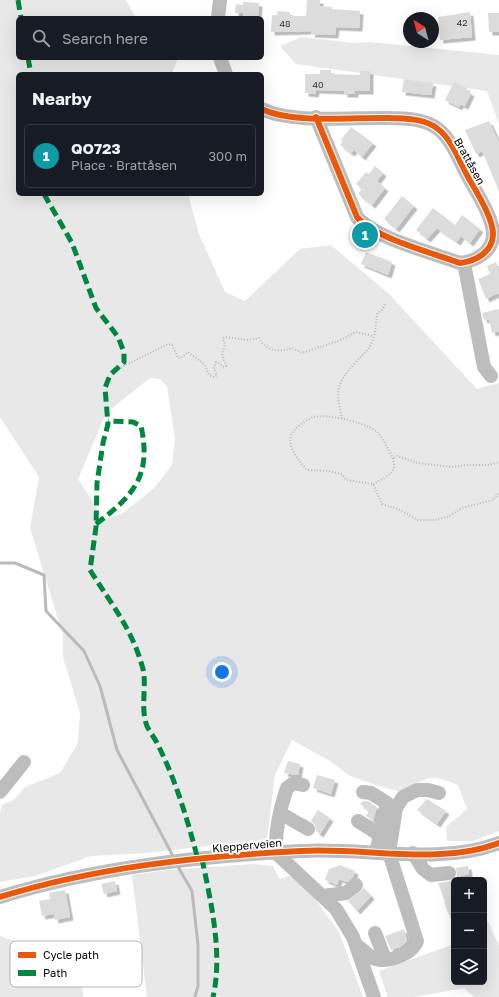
<!DOCTYPE html>
<html lang="en">
<head>
<meta charset="utf-8">
<style>
  body { margin:0; font-family:"Golos Text",sans-serif; background:#242831; color:#f1f3f6 }
  .controls { position:absolute; right:12px; bottom:12px; display:grid; overflow:hidden; border-radius:6px; box-shadow:0 4px 16px #0002 }
  .controls button { width:36px; height:36px; display:grid; place-items:center; padding:0; border:0; border-bottom:1px solid #363941; background:#171b24; color:#f1f3f6; font:20px sans-serif }
  .compass { position:absolute; left:403px; top:12px; width:36px; height:36px; border-radius:50%; background:#171b24; box-shadow:0 4px 16px #0002; rotate:324deg }
  .you { position:absolute; left:222px; top:672px; width:14px; height:14px; margin:-10px; border:3px solid #fff; border-radius:50%; background:#1a73e8; box-shadow:0 0 0 6px #1a73e833 }
  .badge { display:grid; place-items:center; width:26px; height:26px; border-radius:50%; background:#adaeaf; color:#fff; font-size:13px; font-weight:700 }
  .pin { position:absolute; translate:-50% -50%; border:2px solid #fff; box-shadow:0 1px 4px #0006 }
  .list { margin:0; padding:0; list-style:none }
  h2 { display:flex; justify-content:space-between; align-items:center; height:52px; margin:0; padding:0 16px; font-size:17px }
  h2 small { font-size:13px; font-weight:400; color:#9ea1a6 }
  .list li { display:grid; grid-template-columns:26px 1fr auto; gap:12px; align-items:center; box-sizing:border-box; height:64px; margin:0 8px 8px; padding:0 8px; border:1px solid #363941; border-radius:6px }
  .list b { display:block; font-size:15px; white-space:nowrap }
  .list p { margin:0; font-size:13px; white-space:nowrap; color:#9ea1a6 }
  .list em { font-size:13px; font-style:normal; color:#9ea1a6 }
  .icon { flex:none; width:22px; height:22px; fill:none; stroke:currentColor; stroke-width:2; stroke-linecap:round; stroke-linejoin:round }
  .map { position:relative; flex:none; width:499px; height:997px; overflow:hidden }
  .search { position:absolute; background:#171b24; box-shadow:0 4px 16px #0002; left:16px; top:16px; width:248px; height:44px; display:flex; align-items:center; gap:10px; box-sizing:border-box; padding:0 14px; border-radius:6px; color:#9ea1a6; font-size:15px }
  .panel { position:absolute; background:#171b24; box-shadow:0 4px 16px #0002; left:16px; top:72px; width:248px; height:124px; border-radius:6px }
  .map>svg:first-child { display:block }
  .green { fill:#e8e8e8; fill-rule:evenodd }
  .lines { fill:none; stroke-linecap:round; stroke-linejoin:round }
  .stream { stroke:#bababa; stroke-width:3 }
  .building { fill:#dcdcdc; filter:url(#shadow) }
  .path { stroke:#b8b8b8; stroke-width:2; stroke-dasharray:1 2; stroke-linecap:butt }
  .minor { stroke:#bdbdbd; stroke-width:14 }
  .quiet { stroke:#00873e; stroke-width:5; stroke-dasharray:10 5; stroke-linecap:butt }
  .cycleway-casing { stroke:#fff; stroke-width:8 }
  .cycleway { stroke:#e8590c; stroke-width:6 }
  .labels { text-anchor:middle; dominant-baseline:central; stroke-width:4; stroke-linejoin:round; paint-order:stroke }
  .number-label { font-size:9px; fill:#373737 }
  .street-label { font-size:11px; fill:#000; stroke:#fff }
  .key { fill:#fff; stroke:#b2b2b2; stroke-width:1 }
  .key-label { font-size:11px; fill:#000 }
</style>
</head>
<body>
<div class="map">
<svg width="499" height="997" viewBox="0 0 499 997">
  <defs>
    <filter id="shadow"><feDropShadow dx="3.5" dy="3.5" stdDeviation="0" flood-color="#0004"/></filter>
  </defs>
  <rect width="100%" height="100%" fill="#fff"/>
  <!-- green -->
  <path class="green" d="M0,0h126l10,18h-118v40h160l-6,16h-154v120h170l11,40 26,58 20,9 55,-52 31,-4 58,49 88,95 22,-6v448l-26,10h-26l-1,-14 21,-18 -9,-24c-27,-11 -30,-9 -54,7l-16,-3 -38,-13 -20,-15 -38,-21 -17,35 -8,64 -121,14 -55,3 -56,20 -35,6v-68l2,-9 13,-6 10,-12 35,-14 18,-30 2,-30 -17,-56v-22l-33,-107 9,-51 -39,-60zM150,378l10,1 7,7 8,53 -3,26 -18,23 -31,25 -21,7 -8,-17 -16,-24 28,-66z
    M302,37l52,6 16,-1 129,13v69l-12,-33 -191,-27 -16,-18z
    M253,864l20,2 6,13 13,-4 24,25 23,32 24,65h-216l-15,-122 36,-5z
    M488,921l11,25v51h-25l-10,-9 -50,9h-26l-9,-26 75,-27v38h30v-60z
    M0,936l34,12 46,12 3,37h-83z"/>
  <g class="lines">
    <!-- stream -->
    <path class="stream" d="M0,563h15l29,12 2,36 38,40 16,35 17,64 57,108
      M177,865l15,26 6,54v41l-3,11"/>
  </g>
  <!-- building -->
  <path class="building" d="M307,0h13v6l12,1v2l28,2 -1,17 -23,-1 -1,8 -24,-1 1,-3 -41,1 1,-17h5l1,-4 12,1v4h16z
    M243,2l16,1 -1,15h-15v-5h-8l1,-9 7,1z
    M470,12l2,25 -32,3 -2,-23z
    M488,13h11v19h-10z
    M320,70h11v4l29,1v-4h10v20h-15v3h-11v-3l-28,-1 -1,4 -10,-1v-19h15z
    M404,79l29,4 -2,12 -29,-3z
    M454,82l13,6 -1,2 5,3 -6,13 -5,-2 -1,3 -14,-7z
    M489,121l10,22v48l-17,-40 -6,3 -11,-24z
    M351,127l22,16 -11,14 -8,-7 -3,3 -11,-8 3,-4 -2,-1z
    M375,166l8,7 -6,8 8,7 -13,17 -14,-11 4,-5 -6,-5 10,-12 3,2z
    M402,196l12,10 -18,23 -12,-10z
    M433,208l22,17 7,-10 18,14 -10,14 -9,-7 -4,6 -20,-14 -10,11 -11,-9z
    M366,252l26,10 -4,13 -27,-11z
    M496,262l3,8v25l-1,-2 -12,6 -8,-20 12,-5 -3,-8z
    M499,309v22l-7,2 -3,-14 -5,1 -2,-7z
    M288,761l12,3 -2,11 -14,-2z
    M317,775l18,5 -4,14 -18,-6z
    M427,799l19,12 -9,13 -20,-14z
    M363,801h5l9,6 -4,14 -7,-5 3,-5 -9,-7z
    M318,810l12,8 -10,16 -4,-3 -1,-6 -4,-4z
    M340,865l15,6 -2,6 -6,5 -8,-3 -2,6 -12,-5 4,-11z
    M468,866l1,8 -12,3 -1,-9z
    M115,881l2,10 -13,3 -3,-10z
    M451,881l3,8 -1,35 -9,-21 1,-1 -7,-19z
    M364,888l7,8 -14,15 -9,-10z
    M65,890l5,27 -15,3 -1,-6 -12,2 -3,-15 11,-2 -1,-6z
    M404,929l3,12 -7,6 -9,3 -6,-14z"/>
  <g class="lines">
    <!-- path -->
    <path class="path" d="M118,369l50,-25 4,1 6,13h3l7,-6 17,13 4,10 5,2 3,-2 -3,-6 2,-7 8,5 2,-1 -4,-12 3,-9 -2,-7 3,-1 22,3 11,-2c7,13 20,15 33,10l10,5 39,-13 15,-8 17,4
      M342,419c-6,-28 -7,-34 13,-56 4,-5 9,-9 13,-14 7,-9 8,-24 9,-35l6,-5 2,-6
      M394,458l3,-2 21,7 34,4 14,-2h22l11,-3
      M373,484c17,-9 28,-13 16,-33 -4,-8 -8,-17 -16,-22 -16,-8 -42,-15 -59,-12 -5,1 -10,5 -14,8 -19,14 -6,30 7,45l22,1 12,3 6,6 26,4 9,20 16,5 20,11h16l14,-3 14,-9 31,-8 6,-7"/>
    <!-- minor -->
    <path class="minor" d="M218,18l2,-18
      M220,58l6,16
      M262,109c30,15 92,8 127,9 17,1 35,0 49,11 14,11 21,31 29,46 8,15 26,42 26,59 0,18 -17,27 -33,29 -27,-10 -86,-25 -103,-46l-41,-100
      M464,263l20,104 7,9
      M303,785l-9,-2 -7,5 -1,3c-7,21 -11,40 -10,62l60,56 17,28 21,60
      M0,792l24,-30
      M363,792l8,1 16,10 -11,50
      M280,813l28,16
      M358,821l22,14
      M413,853l10,16 8,6 18,-2
      M323,896l23,-3 10,-8
      M0,897c97,-30 200,-41 301,-46 64,-4 137,15 198,-8
      M375,933l10,26
      M356,945c5,3 10,8 15,12 13,8 41,-2 46,-16l-28,-88 7,-45 7,-11 14,-7h11l11,3"/>
    <!-- quiet -->
    <path class="quiet" d="M18,0l3,18
      M28,58l3,16
      M44,194l28,49 24,65 22,29 6,15v10l-14,13 -5,13 3,36 -5,19 -6,40 -1,44 -6,43c21,34 42,58 53,99 4,18 -3,39 4,57 3,7 8,12 11,19 18,36 30,76 40,115
      M96,524c37,-28 56,-48 45,-98l-8,-4 -25,-1
      M202,859c9,43 21,95 11,138"/>
    <!-- cycleway casing -->
    <g class="cycleway-casing">
      <path id="cycleway" d="M262,109c30,15 92,8 127,9 17,1 35,0 49,11 14,11 21,31 29,46 8,15 26,42 26,59 0,18 -17,27 -33,29 -27,-10 -86,-25 -103,-46l-41,-100
        M0,897c97,-30 200,-41 301,-46 64,-4 137,15 198,-8"/>
    </g>
    <!-- cycleway -->
    <use href="#cycleway" class="cycleway"/>
  </g>
  <g class="labels">
    <!-- number labels -->
    <g class="number-label">
      <text x="462" y="22">42</text>
      <text x="285" y="23">48</text>
      <text x="318" y="84">40</text>
    </g>
    <!-- street labels -->
    <g class="street-label">
      <text transform="translate(470 161) rotate(61)">Brattåsen</text>
      <text transform="translate(247 845) rotate(-5)">Klepperveien</text>
    </g>
  </g>
  <!-- legend -->
  <rect x="10" y="941" width="132" height="46" rx="6" class="key"/>
  <rect x="18" y="952" width="18" height="6" fill="#e8590c"/>
  <rect x="18" y="970" width="18" height="6" fill="#00873e"/>
  <g class="key-label">
    <text x="43" y="959">Cycle path</text>
    <text x="43" y="977">Path</text>
  </g>
</svg>
<div class="controls">
<button>+</button>
<button>−</button>
<button><svg class="icon" aria-label="layers" viewBox="0 0 24 24"><path d="M12 4l9 5-9 5-9-5zM3 14l9 5 9-5"/></svg></button>
</div>
<svg class="compass" viewBox="-18 -18 36 36"><path d="M0-13l5 13h-10z" fill="#e53935"/><path d="M0 13l5-13h-10z" fill="#9ea1a6"/></svg>
<div class="you"></div>
<div class="pin badge" style="left:365px;top:235px;background:#0f9aa8">1</div>
<div class="search"><svg class="icon" aria-label="search" viewBox="0 0 24 24"><circle cx="10" cy="10" r="6"/><path d="M15 15l6 6"/></svg>Search here</div>
<section class="panel">
<h2>Nearby<small></small></h2>
<ul class="list">
<li><span class="badge" style="background:#0f9aa8">1</span><div><b>QO723</b><p>Place · Brattåsen</p></div><em>300 m</em></li>
</ul>
</section>
</div>
</body>
</html>
